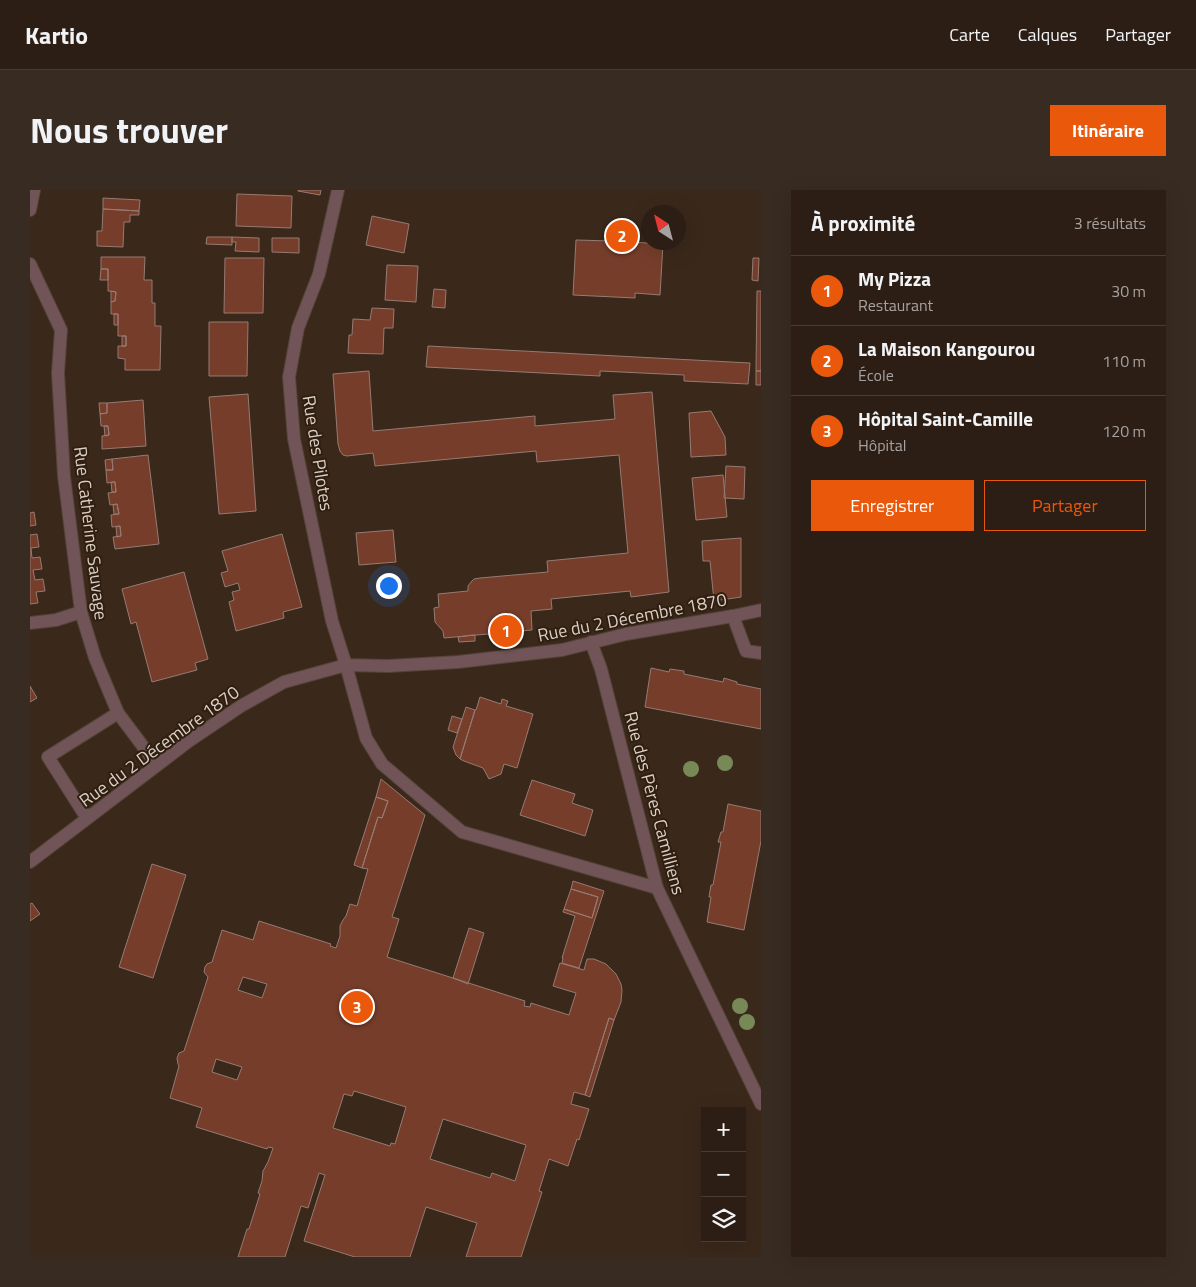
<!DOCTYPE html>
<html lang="fr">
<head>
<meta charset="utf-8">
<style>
  body { margin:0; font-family:"Titillium Web",sans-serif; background:#382b22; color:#f1f3f6 }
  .controls { position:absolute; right:15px; bottom:15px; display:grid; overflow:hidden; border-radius:0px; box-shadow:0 5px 20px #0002 }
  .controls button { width:45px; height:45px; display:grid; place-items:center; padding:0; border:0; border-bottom:1px solid #483c34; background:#2c1e14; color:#f1f3f6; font:25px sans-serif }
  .compass { position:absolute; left:611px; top:15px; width:45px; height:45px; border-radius:50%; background:#2c1e14; box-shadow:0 5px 20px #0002; rotate:324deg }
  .you { position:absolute; left:358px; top:395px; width:18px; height:18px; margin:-12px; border:4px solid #fff; border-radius:50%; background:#1a73e8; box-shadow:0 0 0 8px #1a73e833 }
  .badge { display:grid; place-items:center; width:32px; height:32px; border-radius:50%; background:#ea580c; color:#fff; font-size:16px; font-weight:700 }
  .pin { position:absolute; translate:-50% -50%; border:2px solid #fff; box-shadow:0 1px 5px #0006 }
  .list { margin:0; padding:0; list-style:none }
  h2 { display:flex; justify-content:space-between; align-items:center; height:65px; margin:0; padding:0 20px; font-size:21px }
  h2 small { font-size:16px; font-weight:400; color:#a6a2a0 }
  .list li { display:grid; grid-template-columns:32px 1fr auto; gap:15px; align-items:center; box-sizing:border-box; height:70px; padding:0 20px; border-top:1px solid #483c34 }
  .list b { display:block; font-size:19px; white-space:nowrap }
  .list p { margin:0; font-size:16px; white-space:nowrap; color:#a6a2a0 }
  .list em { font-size:16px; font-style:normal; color:#a6a2a0 }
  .actions { display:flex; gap:10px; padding:15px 20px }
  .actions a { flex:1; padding:11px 0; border:1px solid #ea580c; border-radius:0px; text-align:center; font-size:18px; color:#ea580c }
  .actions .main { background:#ea580c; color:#fff }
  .icon { flex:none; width:28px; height:28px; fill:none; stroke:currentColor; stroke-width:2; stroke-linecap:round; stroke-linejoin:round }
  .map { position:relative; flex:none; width:731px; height:1067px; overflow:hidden; border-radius:0px }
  header { display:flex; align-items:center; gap:30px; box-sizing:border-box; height:70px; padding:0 25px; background:#2c1e14; border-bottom:1px solid #483c34 }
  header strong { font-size:24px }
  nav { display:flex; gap:28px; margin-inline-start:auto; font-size:18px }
  .intro { display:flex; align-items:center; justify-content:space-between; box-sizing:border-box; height:120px; padding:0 30px }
  h1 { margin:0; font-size:35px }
  .button { padding:12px 22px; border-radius:0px; background:#ea580c; color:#fff; font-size:18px; font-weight:700 }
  main { display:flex; gap:30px; padding:0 30px }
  aside { flex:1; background:#2c1e14; border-radius:0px; box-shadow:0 5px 20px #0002 }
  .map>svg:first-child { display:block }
  .building { fill:#763d2b; stroke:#957b73; fill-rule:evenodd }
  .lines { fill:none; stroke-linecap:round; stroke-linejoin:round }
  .lane-casing { stroke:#544336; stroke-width:14 }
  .street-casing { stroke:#544336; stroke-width:14 }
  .lane { stroke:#705458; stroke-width:12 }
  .street { stroke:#705458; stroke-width:12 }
  .tree { fill:#788958 }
  .labels { text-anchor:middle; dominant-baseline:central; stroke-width:4; stroke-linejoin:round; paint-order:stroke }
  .street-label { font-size:18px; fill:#dacfc6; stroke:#301f11 }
</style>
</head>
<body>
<header>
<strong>Kartio</strong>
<nav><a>Carte</a><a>Calques</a><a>Partager</a></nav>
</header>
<div class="intro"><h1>Nous trouver</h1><a class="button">Itinéraire</a></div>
<main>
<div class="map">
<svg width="731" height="1067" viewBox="0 0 731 1067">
  <rect width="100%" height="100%" fill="#3a281b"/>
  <!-- building -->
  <path class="building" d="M268,0h23l-1,5 -22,-4z
    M207,4l55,2 -1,32 -55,-2z
    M73,8l37,2 -1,11 -36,-2z
    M73,19l36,2v4h-9v7h-6l-1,25 -26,-1v-15h5z
    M342,26l37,8 -5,29 -38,-8z
    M177,47h25v8l-26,-1z
    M202,47l27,1v14l-24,-1 1,-9h-4z
    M242,48h27v15l-27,-1z
    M582,48l20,1 -1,3 32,2 -3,51 -25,-2v5l-62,-3 3,-55 35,1z
    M71,67h44l-1,23h8v23h3v23h6l-1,44h-35v-11l-7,-1v-12h8v-10h-8v-22h-7v-12l4,-1 1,-9 -8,-1v-22h-7z
    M195,68h39l-1,55h-39z
    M723,68h6l-1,23 -6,-1z
    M357,75l31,1 -2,36 -31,-2z
    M71,79h7v11h-8z
    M404,99l12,1 -1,18 -13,-1z
    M81,101l5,1 -1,9 -4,1z
    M727,101h4v80h-5z
    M342,118l22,1 -1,19h-9l-1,26 -35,-1 1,-18h3l1,-16 17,1z
    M84,124h4v11h-4z
    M179,132h39l-1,54h-38z
    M92,146h4v10h-4z
    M398,156l322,17 -2,21 -64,-3v-6l-84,-4v5l-174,-9z
    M339,181l4,60 162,-15v10l80,-7 -2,-24 39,-3 17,200 -38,5 -1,-6 -79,8 1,10 -21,2 1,19 -88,8 -1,-7 -8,-9 -1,-14 5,-1 -1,-13 30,-3v-5l3,-4 3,-3 6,-1 68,-6 -1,-11 81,-8 -9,-98 -82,7 -1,-11 -161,15 -2,-13 -26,3 -4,-1 -3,-4 -2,-7 -5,-70z
    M726,181h5v14h-5z
    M218,204l8,117 -37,3 -10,-117z
    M113,210l3,46 -44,3v-13l7,-1 -1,-9h-7l-1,-12 7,-1v-10z
    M69,213h8v10l-7,1z
    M681,221l14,26 1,18 -35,2 -2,-44z
    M74,236h4l1,9 -4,1z
    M118,265l11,89 -44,5 -2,-12 8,-1 -1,-10 -8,1 -1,-12 8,-1 -2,-10 -7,1 -2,-12 8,-1 -1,-10 -8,1 -1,-13h7l-1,-11z
    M82,269l1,11h-7l-1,-10z
    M696,276l19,1 -1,32 -20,-1z
    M693,285l4,42 -31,3 -4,-42z
    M81,292h4l1,10h-4z
    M87,314l2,10h-5l-1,-9z
    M4,322l2,13 -6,1v-13z
    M90,336l1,10 -4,1 -1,-10z
    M363,340l3,32 -37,3 -3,-32z
    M7,344l2,13 -8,1 1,10 8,-1 2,12 -9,1 2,10 8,-1 2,12 -9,1 2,11 -8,1v-69z
    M252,344l20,73 -19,5 1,6 -48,13 -7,-29 5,-2 -2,-8 8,-2 -2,-7 -13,4 -4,-14 7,-2 -6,-20z
    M711,348v59l-27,4 -4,-40h-7l-1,-20z
    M154,382l24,87 -13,4 2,7 -45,12 -16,-60 -5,2 -9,-35z
    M442,445h3v6l-16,1 -1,-5z
    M621,478l18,4 1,-3 14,2v3l39,8 1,-4 13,4v2l24,5v40l-116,-22z
    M0,496l7,12 -7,4z
    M450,507l21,7 1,-5 6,2 -2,5 27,8 -16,54 -13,-4 -3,10 -12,5 -6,-11 -19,-7 -4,-2 15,-49h1z
    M436,517l9,3 -15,49 -4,-4 -3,-8z
    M422,526l10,3 -5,14 -9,-3z
    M351,589l44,36 -33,102 7,2 -12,38 138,44 -1,5 6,1 1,-4 38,12 7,-22 -23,-7 7,-23 24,7 3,-11h7l12,5 10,10 5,10 1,6 -1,12 -7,18 -5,-2 -24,77 -11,-3 -3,12 18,5 -10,31 -2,-1 -9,27 -19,-7 -10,32 3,1 -21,65h-55l11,-34 -51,-16 -16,50h-55l-51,-16 21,-66 -6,-2 -11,35 -7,-2 -16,51h-47l9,-28h2l11,-35 -2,-1 4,-12 1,-10 5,-9 5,-14 -5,-1 -1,2 -71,-22 6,-19 -32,-10 9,-32 -1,-2 -1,-6 2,-5 5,-2 24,-74 -4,-5 1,-5 2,-3 5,-2 10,-32 31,10 6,-19 72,23 -1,2 6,2 4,-12v-10l3,-6 3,-4 4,-12 7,2 11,-37 -6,-1 16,-51 4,1 6,-17 -12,-4zM213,787l24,7 -5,14 -24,-8zM186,869l26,8 -5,13 -25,-8zM324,901l52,16 -11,37 -4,-1 -1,3 -57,-18 11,-34 8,2zM413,929l83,26 -11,36 -23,-8 -2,5 -60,-19z
    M502,590l43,14 -3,9 21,7 -8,26 -65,-21z
    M346,607l12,4 -6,17 -4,-1 -16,51 -8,-3z
    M698,614l33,7v30l-17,89 -37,-8 4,-25h-2l2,-12h2l8,-43h-3l3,-10h2z
    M122,674l34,11 -33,103 -34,-11z
    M543,691l31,10 -25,77 -17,-5 1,-5h-1l13,-42 -12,-4 1,-3 28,9 6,-21 -27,-8z
    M541,699l27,8 -6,21 -28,-9z
    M2,713l8,11 -10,7v-17z
    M439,738l15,5 -16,51 -15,-6z
    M579,828l5,2 -24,77 -5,-2z"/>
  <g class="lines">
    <!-- lane casing -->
    <g class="lane-casing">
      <path id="lane" d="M703,426l13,35 15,2
        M316,475l20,73 16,26 80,68 195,56
        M59,627l-6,-5 -35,-55 70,-44"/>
    </g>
    <!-- street casing -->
    <g class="street-casing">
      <path id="street" d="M308,0l-19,84 -21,54 -9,49 5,62 38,182 14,44
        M0,20l4,-20
        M0,74l31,66 -3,43 6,103 17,136 14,46 23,55 39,52
        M0,433l26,-3 25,-8
        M561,452l10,27 56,219 104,216
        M0,672l159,-121 52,-35 43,-24 62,-17 42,1 70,-4 104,-12 64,-16 107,-18 28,-6"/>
    </g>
    <!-- lane -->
    <use href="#lane" class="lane"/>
    <!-- street -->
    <use href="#street" class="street"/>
  </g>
  <!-- trees -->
  <g class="tree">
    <circle cx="695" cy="573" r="8"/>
    <circle cx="661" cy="579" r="8"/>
    <circle cx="710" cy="816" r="8"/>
    <circle cx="717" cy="832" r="8"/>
  </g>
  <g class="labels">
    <!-- street labels -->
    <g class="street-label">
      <text transform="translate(288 263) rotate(81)">Rue des Pilotes</text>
      <text transform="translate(61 343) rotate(83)">Rue Catherine Sauvage</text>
      <text transform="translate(602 427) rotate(-11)">Rue du 2 Décembre 1870</text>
      <text transform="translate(129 556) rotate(-36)">Rue du 2 Décembre 1870</text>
      <text transform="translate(625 613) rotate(75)">Rue des Pères Camilliens</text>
    </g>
  </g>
</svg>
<div class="controls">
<button>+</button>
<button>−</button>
<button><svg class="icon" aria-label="layers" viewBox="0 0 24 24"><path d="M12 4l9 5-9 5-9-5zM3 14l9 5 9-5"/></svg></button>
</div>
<svg class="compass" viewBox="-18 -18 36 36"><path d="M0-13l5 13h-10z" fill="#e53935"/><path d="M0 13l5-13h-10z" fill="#a6a2a0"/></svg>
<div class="you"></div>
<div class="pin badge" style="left:476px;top:441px">1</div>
<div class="pin badge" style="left:592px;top:46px">2</div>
<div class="pin badge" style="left:327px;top:817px">3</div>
</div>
<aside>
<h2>À proximité<small>3 résultats</small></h2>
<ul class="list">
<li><span class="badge">1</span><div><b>My Pizza</b><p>Restaurant</p></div><em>30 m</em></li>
<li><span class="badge">2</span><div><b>La Maison Kangourou</b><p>École</p></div><em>110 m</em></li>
<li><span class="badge">3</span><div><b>Hôpital Saint-Camille</b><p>Hôpital</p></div><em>120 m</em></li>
</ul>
<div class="actions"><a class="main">Enregistrer</a><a>Partager</a></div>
</aside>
</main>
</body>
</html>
